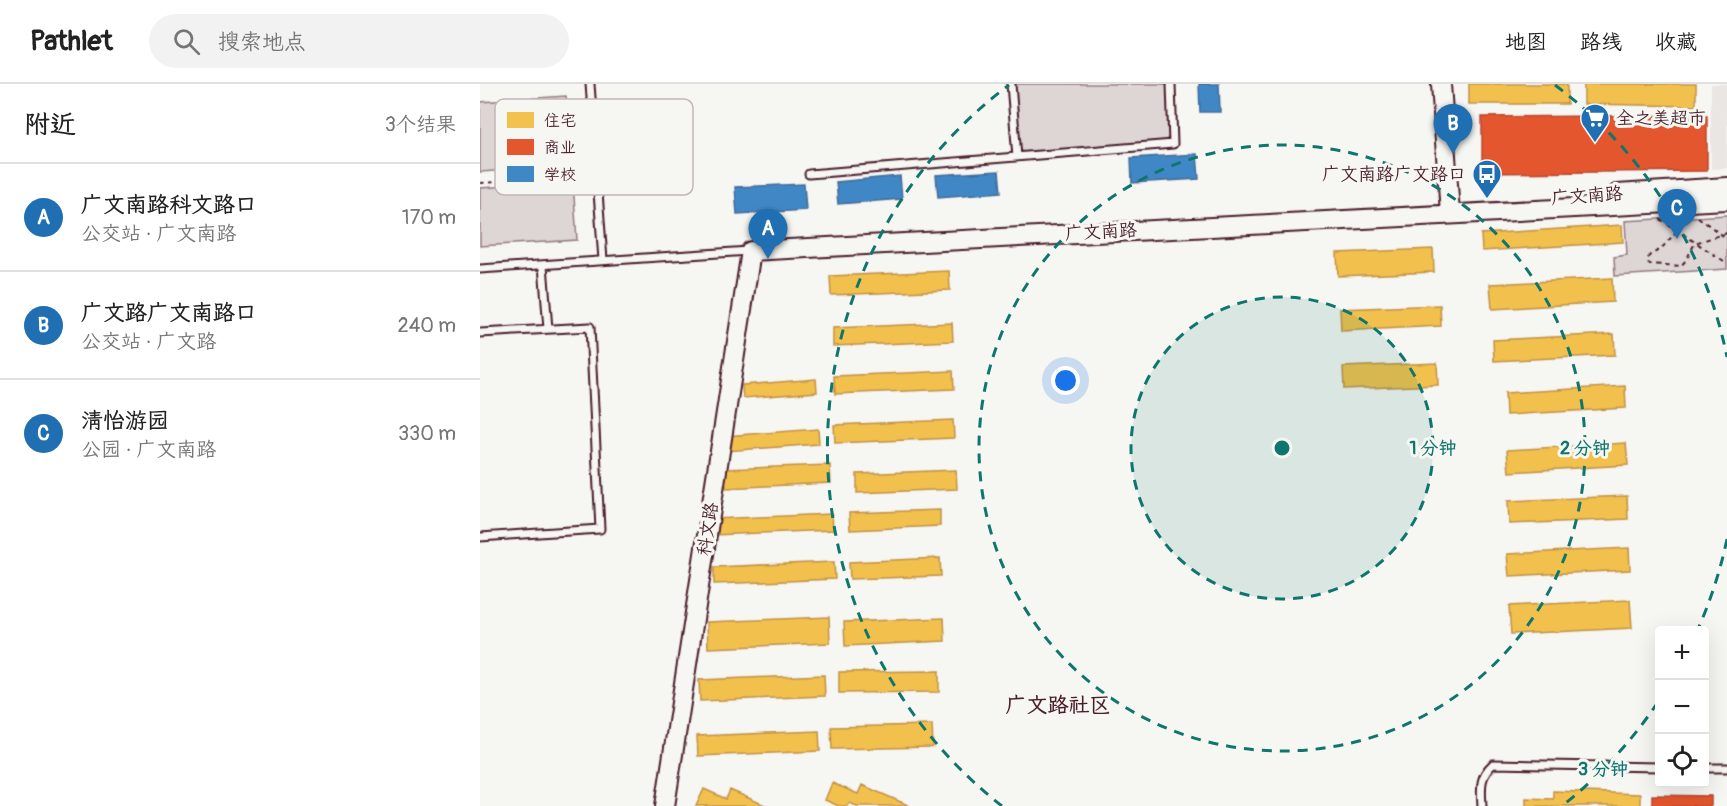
<!DOCTYPE html>
<html lang="zh">
<head>
<meta charset="utf-8">
<style>
  body { margin:0; font-family:Pangolin,"LXGW WenKai TC",sans-serif; background:#f2f2f2; color:#222 }
  .controls { position:absolute; right:18px; bottom:18px; display:grid; overflow:hidden; border-radius:6px; box-shadow:0 6px 24px #0002 }
  .controls button { width:54px; height:54px; display:grid; place-items:center; padding:0; border:0; border-bottom:2px solid #e0e0e0; background:#fff; color:#222; font:30px sans-serif }
  .you { position:absolute; left:586px; top:297px; width:21px; height:21px; margin:-15px; border:4px solid #fff; border-radius:50%; background:#1a73e8; box-shadow:0 0 0 9px #1a73e833 }
  .badge { display:grid; place-items:center; width:39px; height:39px; border-radius:50%; background:#1f6fb2; color:#fff; font-size:20px; font-weight:700 }
  .pin { position:absolute; translate:-50% -50px; filter:drop-shadow(0 2px 3px #0008) }
  .pin::after { content:''; position:absolute; top:32px; width:21px; height:18px; background:inherit; clip-path:polygon(0 0,100% 0,50% 100%) }
  .list { margin:0; padding:0; list-style:none }
  h2 { display:flex; justify-content:space-between; align-items:center; height:78px; margin:0; padding:0 24px; font-size:26px }
  h2 small { font-size:20px; font-weight:400; color:#767676 }
  .list li { display:grid; grid-template-columns:39px 1fr auto; gap:18px; align-items:center; box-sizing:border-box; height:108px; padding:0 24px; border-top:2px solid #e0e0e0 }
  .list b { display:block; font-size:22px; white-space:nowrap }
  .list p { margin:0; font-size:20px; white-space:nowrap; color:#767676 }
  .list em { font-size:20px; font-style:normal; color:#767676 }
  .icon { flex:none; width:33px; height:33px; fill:none; stroke:currentColor; stroke-width:2; stroke-linecap:round; stroke-linejoin:round }
  .map { position:relative; flex:none; width:1247px; height:722px; overflow:hidden }
  header { display:flex; align-items:center; gap:36px; box-sizing:border-box; height:84px; padding:0 30px; background:#fff; border-bottom:2px solid #e0e0e0 }
  header strong { font-size:28px }
  nav { display:flex; gap:33px; margin-inline-start:auto; font-size:21px }
  .search { width:420px; height:54px; background:#f2f2f2; display:flex; align-items:center; gap:15px; box-sizing:border-box; padding:0 21px; border-radius:33px; color:#767676; font-size:22px }
  main { display:flex }
  aside { flex:1; background:#fff }
  .map>svg:first-child { display:block }
  .built { fill:#e9e6e3 }
  .green { fill:#ddd6d5; stroke:#947a80; stroke-width:1.5 }
  .homes { fill:#f2c14e; stroke:#c09044; stroke-width:1.5 }
  .shops { fill:#e4572e; stroke:#b6462d; stroke-width:1.5 }
  .schools { fill:#3f88c5; stroke:#426897; stroke-width:1.5 }
  .lines { fill:none; stroke-linecap:round; stroke-linejoin:round }
  .lane-casing { stroke:#4a1f2b; stroke-width:11 }
  .secondary-casing { stroke:#4a1f2b; stroke-width:22 }
  .path { stroke:#4a1f2b; stroke-width:2; stroke-dasharray:4.5 4.5; stroke-linecap:butt }
  .lane { stroke:#f6f6f2; stroke-width:7 }
  .secondary { stroke:#f6f6f2; stroke-width:18 }
  .ring { fill:none; stroke:#0f766e; stroke-width:3; stroke-dasharray:10 8 }
  .labels { text-anchor:middle; dominant-baseline:central; stroke-width:6; stroke-linejoin:round; paint-order:stroke }
  .poi-label { font-size:18px; fill:#4a1f2b; stroke:#f6f6f2; text-anchor:start }
  .street-label { font-size:18px; fill:#4a1f2b; stroke:#f6f6f2 }
  .quarter-label { font-size:21px; font-weight:bold; fill:#4a1f2b; stroke:#f6f6f2 }
  .key { fill:#f6f6f2; stroke:#c2b6b6; stroke-width:1.5 }
  .key-label { font-size:16px; fill:#4a1f2b }
  .centre { fill:#0f766e; stroke:#f6f6f2; stroke-width:3 }
  .ring-label { font-size:18px; text-anchor:middle; font-weight:bold; fill:#0f766e; stroke:#f6f6f2; stroke-width:6; stroke-linejoin:round; paint-order:stroke }
</style>
</head>
<body>
<header>
<strong>Pathlet</strong>
<div class="search"><svg class="icon" aria-label="search" viewBox="0 0 24 24"><circle cx="10" cy="10" r="6"/><path d="M15 15l6 6"/></svg>搜索地点</div>
<nav><a>地图</a><a>路线</a><a>收藏</a></nav>
</header>
<main>
<aside>
<h2>附近<small>3个结果</small></h2>
<ul class="list">
<li><span class="badge">A</span><div><b>广文南路科文路口</b><p>公交站 · 广文南路</p></div><em>170 m</em></li>
<li><span class="badge">B</span><div><b>广文路广文南路口</b><p>公交站 · 广文路</p></div><em>240 m</em></li>
<li><span class="badge">C</span><div><b>清怡游园</b><p>公园 · 广文南路</p></div><em>330 m</em></li>
</ul>
</aside>
<div class="map">
<svg width="1247" height="722" viewBox="0 0 1247 722">
  <rect width="100%" height="100%" fill="#f6f6f2"/>
  <filter id="ink" filterUnits="userSpaceOnUse"><feTurbulence type="fractalNoise" baseFrequency=".0167" numOctaves="2"/><feDisplacementMap in="SourceGraphic" scale="12" xChannelSelector="R" yChannelSelector="G"/><feConvolveMatrix kernelMatrix="1 2 1 2 8 2 1 2 1" color-interpolation-filters="sRGB"/></filter>
  <g filter="url(#ink)">
    <!-- built -->
    <path class="built" d="M1231,0h16v84l-16,1z"/>
    <!-- green -->
    <path class="green" d="M534,0h155l1,52 -7,6 -140,10 -4,-4z
      M86,12l5,70 -91,6v-70z
      M93,98l4,58 -97,6v-58z
      M1247,131v54l-112,7 -1,-19 13,-2 -2,-34z"/>
    <!-- homes -->
    <path class="homes" d="M989,0h98v20h-98z
      M1104,0h112v22l-112,-2z
      M1142,141l1,17 -141,9 -1,-17z
      M953,165l1,23 -96,4 -1,-23z
      M469,187l1,19 -119,5 -1,-19z
      M1132,194l1,24 -121,7 -2,-25z
      M960,221l1,21 -100,5 -1,-22z
      M472,239l1,18 -120,5v-18z
      M1134,250l1,21 -121,6 -1,-21z
      M957,279l1,22 -94,4 -1,-22z
      M473,287l1,18 -119,5 -1,-18z
      M336,295l1,13 -74,6 -1,-13z
      M1145,302l1,22 -120,7 -1,-22z
      M473,336l1,18 -119,5 -1,-18z
      M338,345l1,15 -93,7 -1,-15z
      M1146,359l2,22 -119,7 -2,-22z
      M350,381l1,18 -105,5 -1,-19z
      M476,386l1,19 -100,4v-19z
      M1147,412l1,23 -119,5 -1,-23z
      M460,426v16l-90,4 -1,-17z
      M352,430l1,16 -120,5v-16z
      M1149,464l1,22 -121,6 -2,-22z
      M460,474l1,18 -91,3 -1,-17z
      M354,478l1,17 -121,5v-17z
      M1150,516l2,28 -121,6 -2,-28z
      M349,533l1,26 -122,5 -1,-26z
      M464,534l1,23 -100,5 -1,-24z
      M459,587v21l-100,1v-21z
      M344,591l1,21 -125,5 -1,-21z
      M452,641l1,22 -101,2 -1,-22z
      M339,647l1,20 -122,5 -1,-20z
      M352,699l26,11 4,-9 48,21h-53l-8,-3 -2,3h-8l-14,-6z
      M224,705l22,10 4,-9 37,16h-71z
      M1073,707l87,3v12h-114v-8l27,1z"/>
    <!-- shops -->
    <path class="shops" d="M1227,31v56l-225,2v-56z
      M1172,711l59,1v10h-59z"/>
    <!-- schools -->
    <path class="schools" d="M719,0h20l1,28h-20z
      M717,70l2,25 -67,4 -1,-25z
      M519,87l2,21 -63,5 -2,-22z
      M420,92l2,23 -64,5 -2,-22z
      M324,100l2,26 -69,4 -2,-27z"/>
    <g class="lines">
      <!-- lane casing -->
      <g class="lane-casing">
        <path id="lane" d="M110,0l13,176
          M531,0l6,73
          M329,90l364,-30 -2,-60
          M63,181l5,64
          M0,185l269,-18
          M0,249l110,-6 10,202 -120,8
          M1224,684h23
          M1002,722c-1,-18 -3,-29 11,-42l167,3"/>
      </g>
      <!-- secondary casing -->
      <g class="secondary-casing">
        <path id="secondary" d="M961,0l9,129
          M1137,110l110,-7
          M185,722l86,-555 976,-51"/>
      </g>
      <!-- path -->
      <path class="path" d="M0,99l108,-6
        M1218,133l29,22
        M1180,135l67,44
        M1197,147l-16,18 -11,6 -3,5 2,4 32,2 5,-6 9,-17 32,-10"/>
      <!-- lane -->
      <use href="#lane" class="lane"/>
      <!-- secondary -->
      <use href="#secondary" class="secondary"/>
    </g>
  </g>
  <!-- distance rings -->
  <circle cx="802" cy="364" r="151" fill="#0f766e" fill-opacity=".12"/>
  <g class="ring">
    <circle cx="802" cy="364" r="151"/>
    <circle cx="802" cy="364" r="303"/>
    <path d="M1247 455A454 454 0 0 1 1218 545M1178 618A454 454 0 0 1 1082 722M522 722A454 454 0 0 1 529 1M1075 1A454 454 0 0 1 1247 273"/>
  </g>
  <!-- icons -->
  <defs>
    <g id="supermarket-pin" transform="scale(1.5)"><path d="M0 17L-7.5 6A9.5 9.5 0 1 1 7.5 6Z" fill="#1f6fb2" stroke="#f6f6f2"/><path d="M-6-5.5h2.5l.6 2H6L4.5 2H-2.5L-4.4-4H-6ZM-1.5 3.2a1.3 1.3 0 1 0 .1 0ZM3 3.2a1.3 1.3 0 1 0 .1 0Z" fill="#fff"/></g>
    <g id="bus-pin" transform="scale(1.5)"><path d="M0 17L-7.5 6A9.5 9.5 0 1 1 7.5 6Z" fill="#1f6fb2" stroke="#f6f6f2"/><path d="M-5-6H5V4H4V6H2V4H-2V6H-4V4H-5ZM-3.5-4V0h7V-4ZM-3.5 1.2v1.5H-2V1.2ZM2 1.2v1.5H3.5V1.2Z" fill="#fff"/></g>
  </defs>
  <g fill-rule="evenodd">
    <use href="#supermarket-pin" x="1115" y="34"/>
    <use href="#bus-pin" x="1007" y="90"/>
  </g>
  <g class="labels">
    <!-- poi labels -->
    <g class="poi-label">
      <text x="1136" y="34">全之美超市</text>
      <text x="986" y="90" text-anchor="end">广文南路广文路口</text>
    </g>
    <!-- street labels -->
    <g class="street-label">
      <text transform="translate(1107 112) rotate(-4)">广文南路</text>
      <text transform="translate(621 148) rotate(-3)">广文南路</text>
      <text transform="translate(228 445) rotate(-81)">科文路</text>
    </g>
    <!-- quarter labels -->
    <g class="quarter-label">
      <text x="578" y="621">广文路社区</text>
    </g>
  </g>
  <!-- legend -->
  <rect x="15" y="15" width="198" height="96" rx="9" class="key"/>
  <rect x="27" y="28" width="27" height="16" fill="#f2c14e"/>
  <rect x="27" y="55" width="27" height="16" fill="#e4572e"/>
  <rect x="27" y="82" width="27" height="16" fill="#3f88c5"/>
  <g class="key-label">
    <text x="64" y="42">住宅</text>
    <text x="64" y="69">商业</text>
    <text x="64" y="96">学校</text>
  </g>
  <circle cx="802" cy="364" r="9" class="centre"/>
  <g class="ring-label">
    <text x="953" y="370">1 分钟</text>
    <text x="1105" y="370">2 分钟</text>
    <text x="1123" y="691">3 分钟</text>
  </g>
</svg>
<div class="controls">
<button>+</button>
<button>−</button>
<button><svg class="icon" aria-label="locate" viewBox="0 0 24 24"><circle cx="12" cy="12" r="6"/><path d="M12 2v4M12 18v4M2 12h4M18 12h4"/></svg></button>
</div>
<div class="you"></div>
<div class="pin badge" style="left:288px;top:175px">A</div>
<div class="pin badge" style="left:973px;top:70px">B</div>
<div class="pin badge" style="left:1197px;top:155px">C</div>
</div>
</main>
</body>
</html>
